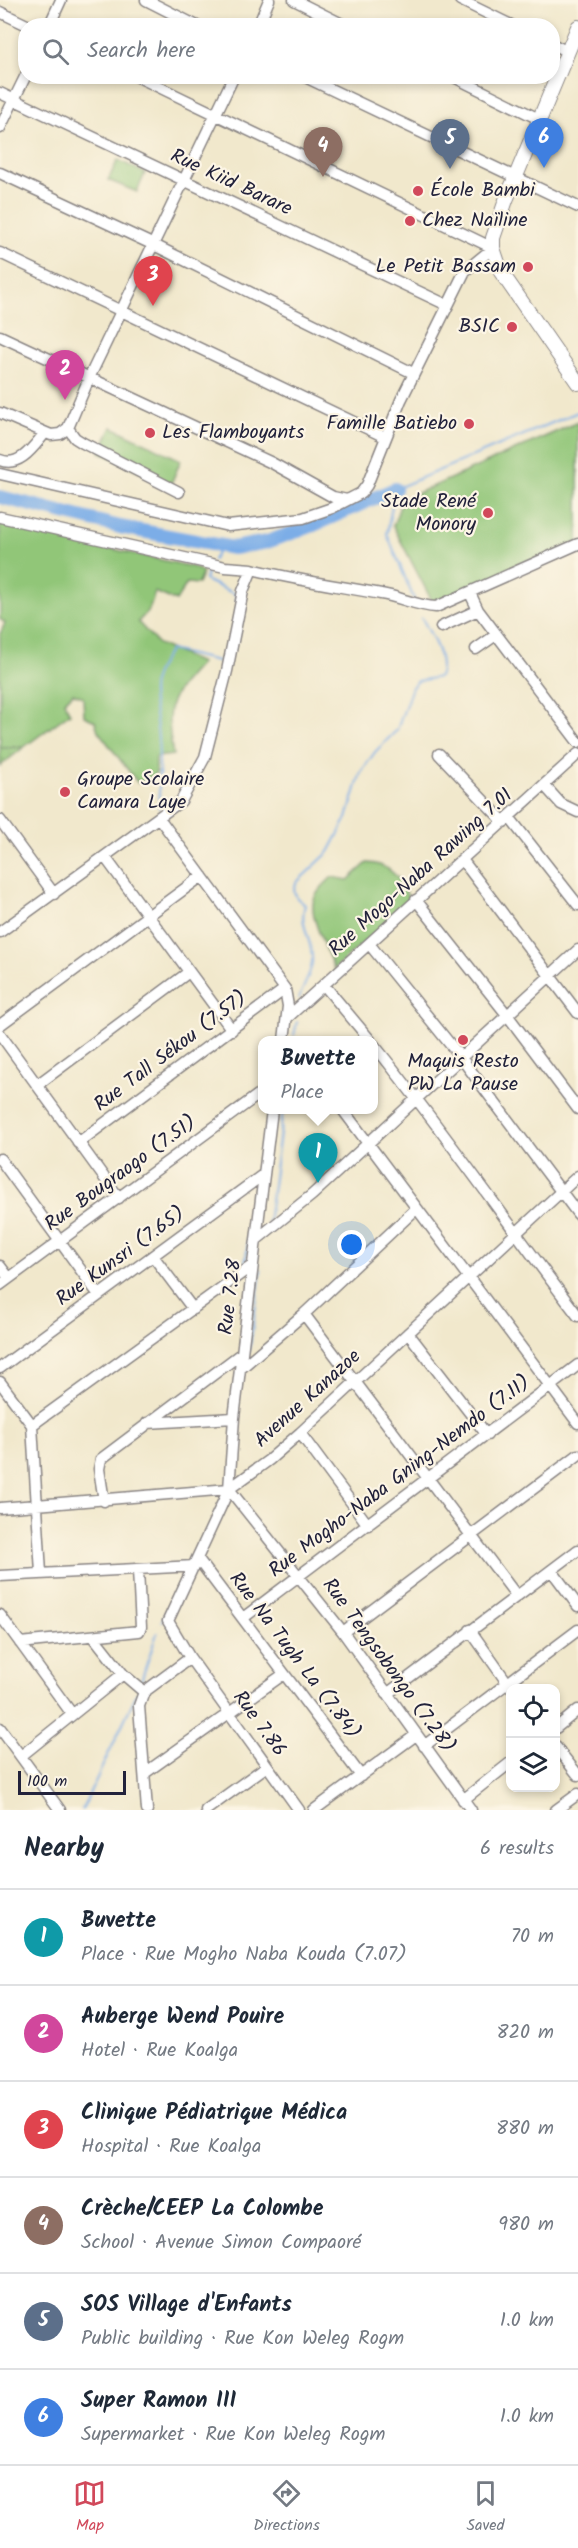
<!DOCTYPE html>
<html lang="en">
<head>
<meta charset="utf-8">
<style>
  body { margin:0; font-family:Kalam,sans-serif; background:#f6f6f7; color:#1f2937 }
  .controls { position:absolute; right:18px; bottom:18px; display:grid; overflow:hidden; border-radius:12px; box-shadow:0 3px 9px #0003 }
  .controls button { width:54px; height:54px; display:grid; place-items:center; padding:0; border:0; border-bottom:2px solid #e0e1e3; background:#fff; color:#1f2937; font:30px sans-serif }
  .scale { position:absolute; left:18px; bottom:15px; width:108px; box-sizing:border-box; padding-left:6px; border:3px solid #22223b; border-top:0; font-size:16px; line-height:21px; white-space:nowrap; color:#22223b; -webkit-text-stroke:4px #fcf5e5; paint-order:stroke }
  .you { position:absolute; left:352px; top:1245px; width:21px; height:21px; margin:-15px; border:4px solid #fff; border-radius:50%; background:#1a73e8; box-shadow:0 0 0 9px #1a73e833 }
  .badge { display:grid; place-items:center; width:39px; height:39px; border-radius:50%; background:#d1495b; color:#fff; font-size:20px; font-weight:700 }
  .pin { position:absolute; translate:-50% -50px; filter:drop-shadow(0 2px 3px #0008) }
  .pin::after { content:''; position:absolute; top:32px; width:21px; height:18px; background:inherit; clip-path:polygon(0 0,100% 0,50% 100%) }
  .popup { position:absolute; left:258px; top:1036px; width:120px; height:78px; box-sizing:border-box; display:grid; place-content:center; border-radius:12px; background:#fff; filter:drop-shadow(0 2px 4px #0005); font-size:20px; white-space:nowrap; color:#747a83 }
  .popup b { font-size:22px; color:#1f2937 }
  .popup::after { content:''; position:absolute; left:50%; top:100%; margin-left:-12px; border:12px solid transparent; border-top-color:#fff }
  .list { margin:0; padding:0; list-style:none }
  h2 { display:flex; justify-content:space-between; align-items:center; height:78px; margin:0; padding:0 24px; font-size:26px }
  h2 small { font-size:20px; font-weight:400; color:#747a83 }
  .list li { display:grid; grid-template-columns:39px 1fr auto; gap:18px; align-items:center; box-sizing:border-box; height:96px; padding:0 24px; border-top:2px solid #e0e1e3 }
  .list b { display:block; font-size:22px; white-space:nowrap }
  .list p { margin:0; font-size:20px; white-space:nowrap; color:#747a83 }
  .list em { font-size:20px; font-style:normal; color:#747a83 }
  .icon { flex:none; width:33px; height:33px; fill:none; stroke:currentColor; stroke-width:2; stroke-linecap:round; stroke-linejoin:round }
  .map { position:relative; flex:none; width:578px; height:1810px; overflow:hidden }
  .search { position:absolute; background:#fff; box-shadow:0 3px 9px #0003; left:18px; right:18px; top:18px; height:66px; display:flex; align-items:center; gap:15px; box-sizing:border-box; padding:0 21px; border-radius:24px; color:#747a83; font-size:22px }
  .sheet { height:654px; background:#fff }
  nav { display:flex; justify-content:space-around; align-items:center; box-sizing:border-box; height:84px; border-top:2px solid #e0e1e3; background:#fff; font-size:16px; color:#747a83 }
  nav a { display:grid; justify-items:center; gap:3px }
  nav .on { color:#d1495b }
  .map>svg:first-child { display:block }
  .grass { fill:url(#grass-dots); stroke:#5a745a; stroke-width:1.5 }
  .garden { fill:#91c678; stroke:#5a745a; stroke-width:1.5 }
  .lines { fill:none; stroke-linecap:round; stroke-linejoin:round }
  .stream { stroke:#7cade7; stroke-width:2 }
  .river { stroke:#7cade7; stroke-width:14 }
  .minor-casing { stroke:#8a8584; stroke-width:13 }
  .major-casing { stroke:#8a8584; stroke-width:16 }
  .minor { stroke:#fff; stroke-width:10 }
  .major { stroke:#fff; stroke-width:14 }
  .poi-dot { fill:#d1495b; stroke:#fcf5e5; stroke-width:2 }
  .labels { text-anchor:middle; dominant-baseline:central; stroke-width:4.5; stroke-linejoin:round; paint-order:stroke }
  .street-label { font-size:20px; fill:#22223b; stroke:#fcf5e5 }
  .poi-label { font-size:20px; fill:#22223b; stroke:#fcf5e5; text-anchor:start }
</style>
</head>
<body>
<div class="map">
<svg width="578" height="1810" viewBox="0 0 578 1810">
  <defs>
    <pattern id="grass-dots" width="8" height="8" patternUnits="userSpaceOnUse" patternTransform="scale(1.5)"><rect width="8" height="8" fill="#91c678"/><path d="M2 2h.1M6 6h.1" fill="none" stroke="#76a064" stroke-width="1.8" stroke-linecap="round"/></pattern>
  </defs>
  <rect width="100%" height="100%" fill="#fcf5e5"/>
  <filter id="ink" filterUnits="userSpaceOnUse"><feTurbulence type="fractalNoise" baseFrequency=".0167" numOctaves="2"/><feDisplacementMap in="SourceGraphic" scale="12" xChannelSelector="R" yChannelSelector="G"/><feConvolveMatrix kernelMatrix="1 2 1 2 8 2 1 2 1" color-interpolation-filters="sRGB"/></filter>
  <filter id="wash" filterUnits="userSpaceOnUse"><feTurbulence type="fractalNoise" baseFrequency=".008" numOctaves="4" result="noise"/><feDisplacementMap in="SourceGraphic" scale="24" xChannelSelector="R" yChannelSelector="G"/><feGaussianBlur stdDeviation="1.35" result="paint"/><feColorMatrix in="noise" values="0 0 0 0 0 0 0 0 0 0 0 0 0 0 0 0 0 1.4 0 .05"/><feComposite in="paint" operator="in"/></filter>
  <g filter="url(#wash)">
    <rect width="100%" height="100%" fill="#f1e8cc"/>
    <!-- grass -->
    <path class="grass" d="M0,747l3,1 21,-1 -24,19z"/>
    <!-- garden -->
    <path class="garden" d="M118,160l27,13 -8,19 -29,-12z
      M578,422v120l-143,65 -42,-81 9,-26z
      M112,427l69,33 -11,26 -70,-34z
      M0,524l193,43 10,5 -5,12 -11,-1 -11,18 -21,-9 -6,18 -11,12 20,22 43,19c-34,37 -36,41 -28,92l-17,2v17l-18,9 -40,-52 -3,-10 -11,-5 -1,-19 -10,-4 -9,9 6,11 -46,34h-24v-113l5,-11 -5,-4z
      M367,863c25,0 36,19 43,39l-76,67c-6,-16 -23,-49 -21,-65 1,-11 12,-20 19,-27l16,3z"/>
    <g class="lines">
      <!-- stream -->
      <path class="stream" d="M213,560l8,-14
        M208,570l-3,10 32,15 -1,4
        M414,599l-27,-65 8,-45 183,-77
        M159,808c0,-23 1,-47 -1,-70 -3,-44 -17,-47 12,-88l52,12 3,-9
        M299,998c4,-11 12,-24 13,-36 2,-20 -14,-37 -7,-57l-8,-7 -3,-7 2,-8 33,-31 18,-34 14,-46 14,-20 22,-22 15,-43 6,-6 21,-4c8,-18 -9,-43 -17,-59
        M294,1035l3,-13
        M268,1223l15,-113
        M245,1265l11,-81
        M249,1351l12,-81
        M162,1621l7,-14
        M141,1681l16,-48
        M82,1810l55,-117"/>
      <!-- river -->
      <path class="river" d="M0,497l120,30 113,21 34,-6 44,-16 84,-37"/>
    </g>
  </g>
  <g filter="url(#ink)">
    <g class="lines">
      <!-- minor casing -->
      <g class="minor-casing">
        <path id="minor" d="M146,0l51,26
          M294,0l52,26
          M460,0l53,26
          M0,12l29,14
          M49,26l12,-26
          M258,26l11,-26
          M552,44l16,8
          M303,76l275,131
          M452,76l87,43
          M0,93l447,212
          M0,128l26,-53
          M0,173l154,72 259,128
          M0,253l385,184
          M0,336l272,127 61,34 14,3
          M0,413l51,22 9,-1 8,-6 7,10 8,5 96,49
          M68,428l22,-52 144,-300
          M0,460c20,8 34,-14 45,-27
          M0,474l228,52 75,-8 29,-10 29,-15 6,-8 34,-85 64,-129 28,-23 -357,-172
          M0,517l225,50 27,2
          M470,593l8,17 100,132
          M441,627l37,-17
          M476,649l20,-14
          M439,754l65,68
          M544,785l17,19 17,8
          M509,817l69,88
          M159,818l126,171 3,17 -4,34
          M0,820l54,74
          M105,857l127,173
          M463,861l115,152
          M416,900l92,116 70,93
          M0,932l181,-131 24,-44 22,-86 16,-80 9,-22c43,11 86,17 129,25 19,3 36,12 55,13l142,-63
          M370,945l92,114 116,155
          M324,985l46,55
          M287,1018l291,-264
          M0,1025l202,-149
          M0,1034l119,164
          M374,1045c71,87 135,181 204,271
          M37,1085l152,-113
          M272,1110l-38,308 -5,71 -61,132 22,37 109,152
          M343,1110l235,313
          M78,1143l207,-154
          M0,1159l99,136
          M256,1240l56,-45 266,-245
          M153,1256l40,53
          M0,1266l9,12
          M0,1285l262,-193
          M304,1314l212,281
          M408,1333l79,102
          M0,1368l264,-194
          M240,1369l64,-55 112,-105
          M0,1382l32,43 9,148
          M147,1423l87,-5
          M32,1425l221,-160
          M300,1433l68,92
          M229,1489l114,143 128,178
          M104,1501l-5,-32 2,-10 141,-106
          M0,1508l229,-19 40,-29 31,-27 278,-257
          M198,1559l163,217
          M552,1571l26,35
          M0,1576l195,-10
          M0,1615l72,99
          M243,1618l335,-253
          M470,1630l41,58
          M343,1632l235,-177
          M93,1636l30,38 21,18
          M20,1643l119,-12 2,-4 -3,-57
          M387,1694l191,-144
          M0,1728l60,82
          M556,1728l22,-18
          M424,1746l154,-116
          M556,1747l22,28
          M21,1756l102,-82
          M145,1773l139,-99
          M463,1800l47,-37
          M147,1810l-8,-104 5,-14 46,-34
          M206,1810l61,-44
          M314,1810l102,-75
          M556,1810l22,-16"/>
      </g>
      <!-- major casing -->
      <g class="major-casing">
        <path id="major" d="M578,27l-72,173 -13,38v10l8,24 77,111"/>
      </g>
      <!-- minor -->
      <use href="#minor" class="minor"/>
      <!-- major -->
      <use href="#major" class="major"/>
    </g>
  </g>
  <!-- markers -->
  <g class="poi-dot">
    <circle cx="418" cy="191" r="6"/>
    <circle cx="410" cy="221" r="6"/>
    <circle cx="528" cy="267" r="6"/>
    <circle cx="512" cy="327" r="6"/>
    <circle cx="469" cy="424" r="6"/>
    <circle cx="150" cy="433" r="6"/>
    <circle cx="488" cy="513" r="6"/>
    <circle cx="65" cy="792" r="6"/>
    <circle cx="463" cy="1040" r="6"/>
  </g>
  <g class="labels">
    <!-- street labels -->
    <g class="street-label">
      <text transform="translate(231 183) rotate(25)">Rue Kiid Barare</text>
      <text transform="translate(421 873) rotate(-42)">Rue Mogo-Naba Rawing 7.01</text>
      <text transform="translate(171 1052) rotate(-37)">Rue Tall Sékou (7.57)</text>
      <text transform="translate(121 1174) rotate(-36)">Rue Bougraogo (7.51)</text>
      <text transform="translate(121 1257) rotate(-36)">Rue Kunsri (7.65)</text>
      <text transform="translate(231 1297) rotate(-83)">Rue 7.28</text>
      <text transform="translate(308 1399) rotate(-42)">Avenue Kanazoe</text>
      <text transform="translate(400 1477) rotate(-37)">Rue Mogho-Naba Gning-Nemdo (7.11)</text>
      <text transform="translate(294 1656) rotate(53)">Rue Na Tugh La (7.84)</text>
      <text transform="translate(388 1666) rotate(54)">Rue Tengsobongo (7.28)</text>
      <text transform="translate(259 1724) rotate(54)">Rue 7.86</text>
    </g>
    <!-- poi labels -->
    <g class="poi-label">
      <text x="430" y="191">École Bambi</text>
      <text x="422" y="221">Chez Naïline</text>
      <text x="516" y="267" text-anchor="end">Le Petit Bassam</text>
      <text x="500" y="327" text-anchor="end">BSIC</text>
      <text x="457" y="424" text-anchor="end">Famille Batiebo</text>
      <text x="162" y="433">Les Flamboyants</text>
      <text x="476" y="502" text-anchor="end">Stade René<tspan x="476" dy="23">Monory</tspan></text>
      <text x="77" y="780">Groupe Scolaire<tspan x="77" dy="23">Camara Laye</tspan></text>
      <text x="463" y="1062" text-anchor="middle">Maquis Resto<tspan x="463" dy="23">PW La Pause</tspan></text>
    </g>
  </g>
</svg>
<div class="controls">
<button><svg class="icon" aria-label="locate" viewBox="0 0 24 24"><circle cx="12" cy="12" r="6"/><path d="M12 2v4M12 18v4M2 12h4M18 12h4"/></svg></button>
<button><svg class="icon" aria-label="layers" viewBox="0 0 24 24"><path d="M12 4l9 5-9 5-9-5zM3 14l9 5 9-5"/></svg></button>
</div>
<div class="scale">100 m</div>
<div class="you"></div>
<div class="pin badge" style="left:318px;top:1183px;background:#0f9aa8">1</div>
<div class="popup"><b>Buvette</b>Place</div>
<div class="pin badge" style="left:65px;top:400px;background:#d1479c">2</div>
<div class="pin badge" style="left:153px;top:306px;background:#e0444e">3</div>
<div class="pin badge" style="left:323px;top:177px;background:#8d6e63">4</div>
<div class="pin badge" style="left:450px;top:169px;background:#5c6f8a">5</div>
<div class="pin badge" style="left:544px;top:168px;background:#3f7fe0">6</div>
<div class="search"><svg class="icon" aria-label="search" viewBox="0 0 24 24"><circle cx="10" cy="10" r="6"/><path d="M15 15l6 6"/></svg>Search here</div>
</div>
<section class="sheet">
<h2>Nearby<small>6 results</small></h2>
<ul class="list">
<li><span class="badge" style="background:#0f9aa8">1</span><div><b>Buvette</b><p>Place · Rue Mogho Naba Kouda (7.07)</p></div><em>70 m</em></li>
<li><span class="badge" style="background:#d1479c">2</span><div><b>Auberge Wend Pouire</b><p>Hotel · Rue Koalga</p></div><em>820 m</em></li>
<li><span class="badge" style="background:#e0444e">3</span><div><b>Clinique Pédiatrique Médica</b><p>Hospital · Rue Koalga</p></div><em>880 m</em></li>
<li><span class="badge" style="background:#8d6e63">4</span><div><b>Crèche/CEEP La Colombe</b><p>School · Avenue Simon Compaoré</p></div><em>980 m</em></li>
<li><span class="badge" style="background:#5c6f8a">5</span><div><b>SOS Village d'Enfants</b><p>Public building · Rue Kon Weleg Rogm</p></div><em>1.0 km</em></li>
<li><span class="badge" style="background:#3f7fe0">6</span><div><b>Super Ramon III</b><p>Supermarket · Rue Kon Weleg Rogm</p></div><em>1.0 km</em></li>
</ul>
</section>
<nav>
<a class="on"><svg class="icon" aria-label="map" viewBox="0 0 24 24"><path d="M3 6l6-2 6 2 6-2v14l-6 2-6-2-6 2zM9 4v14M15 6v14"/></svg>Map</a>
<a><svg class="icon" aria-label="directions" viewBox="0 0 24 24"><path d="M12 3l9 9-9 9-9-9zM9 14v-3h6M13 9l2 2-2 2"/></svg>Directions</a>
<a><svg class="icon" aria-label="saved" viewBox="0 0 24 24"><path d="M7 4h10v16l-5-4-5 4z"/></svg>Saved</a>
</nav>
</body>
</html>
